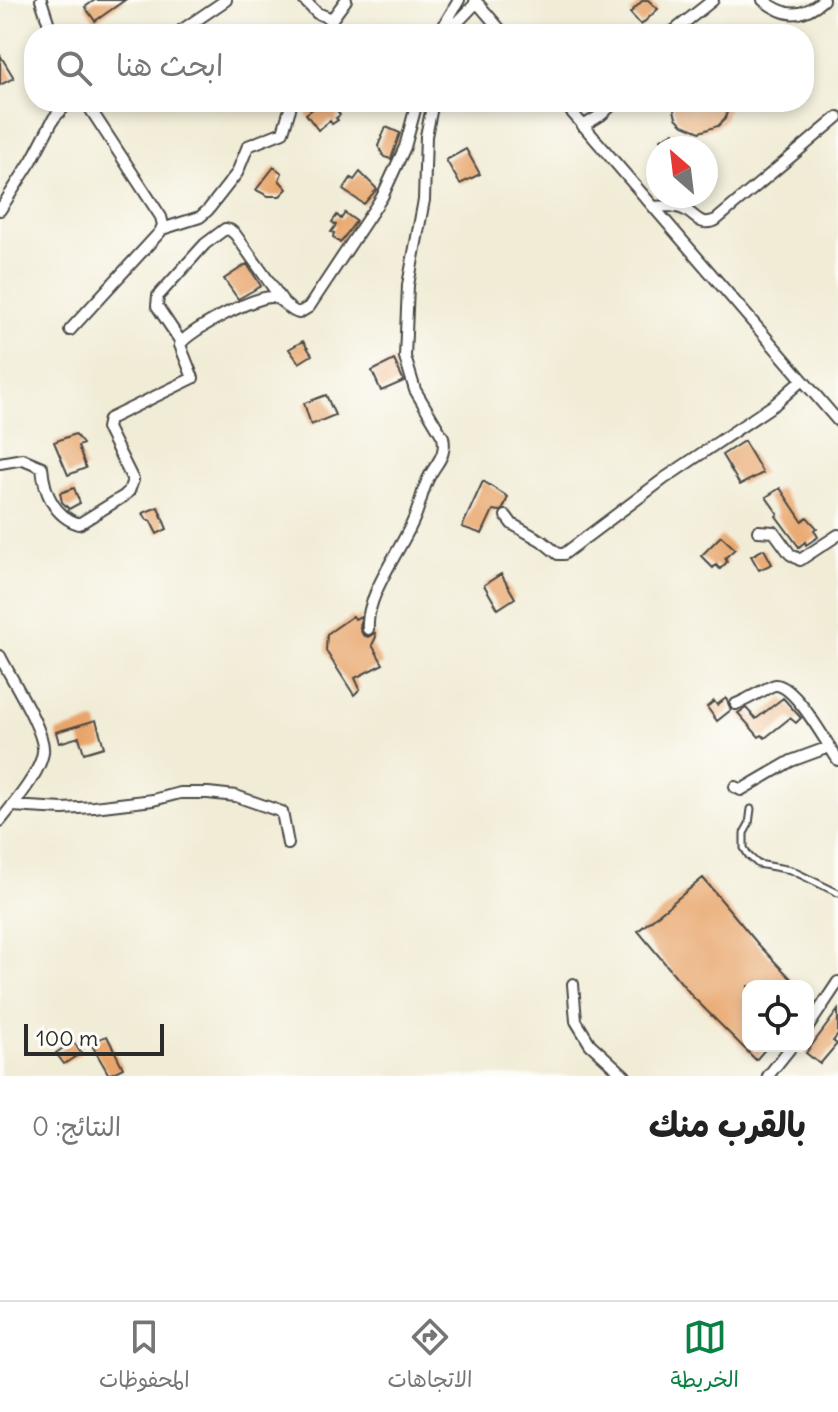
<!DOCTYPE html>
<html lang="ar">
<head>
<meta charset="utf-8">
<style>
  body { margin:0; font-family:Delius,"Playpen Sans Arabic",sans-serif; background:#f2f2f2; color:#222; direction:rtl }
  .controls { position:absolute; right:24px; bottom:24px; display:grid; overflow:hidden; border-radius:16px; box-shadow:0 4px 12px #0003 }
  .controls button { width:72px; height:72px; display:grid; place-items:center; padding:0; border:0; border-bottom:2px solid #e0e0e0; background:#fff; color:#222; font:40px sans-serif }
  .compass { position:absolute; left:646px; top:136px; width:72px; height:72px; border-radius:50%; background:#fff; box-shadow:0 4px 12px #0003; rotate:332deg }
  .scale { position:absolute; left:24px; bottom:20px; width:140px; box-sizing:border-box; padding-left:8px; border:4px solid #2b2b2b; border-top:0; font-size:22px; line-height:28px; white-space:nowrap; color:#2b2b2b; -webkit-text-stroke:6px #fdfcf7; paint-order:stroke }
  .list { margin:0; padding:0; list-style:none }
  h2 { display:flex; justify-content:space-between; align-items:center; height:104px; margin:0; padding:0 32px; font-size:34px }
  h2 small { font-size:26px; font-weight:400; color:#767676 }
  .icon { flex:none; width:44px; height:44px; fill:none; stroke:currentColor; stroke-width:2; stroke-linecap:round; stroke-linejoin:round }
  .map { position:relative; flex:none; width:838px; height:1076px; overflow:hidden; direction:ltr }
  .search { position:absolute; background:#fff; box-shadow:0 4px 12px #0003; left:24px; right:24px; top:24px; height:88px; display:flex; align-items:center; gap:20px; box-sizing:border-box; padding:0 28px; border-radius:32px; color:#767676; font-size:30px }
  .sheet { height:224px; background:#fff }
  nav { display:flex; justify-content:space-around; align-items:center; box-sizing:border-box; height:112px; border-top:2px solid #e0e0e0; background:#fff; font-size:22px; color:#767676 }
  nav a { display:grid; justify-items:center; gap:4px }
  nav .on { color:#0b8043 }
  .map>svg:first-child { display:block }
  .building { fill:#e8a56b }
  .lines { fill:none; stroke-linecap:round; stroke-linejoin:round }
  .service-casing { stroke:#494845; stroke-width:9 }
  .minor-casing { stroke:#494845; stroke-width:14 }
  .service { stroke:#fff; stroke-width:5 }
  .minor { stroke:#fff; stroke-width:10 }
</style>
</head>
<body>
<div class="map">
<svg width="838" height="1076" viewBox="0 0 838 1076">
  <rect width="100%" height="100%" fill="#fdfcf7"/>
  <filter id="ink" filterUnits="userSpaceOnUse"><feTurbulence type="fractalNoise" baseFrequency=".0125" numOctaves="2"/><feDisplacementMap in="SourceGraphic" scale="16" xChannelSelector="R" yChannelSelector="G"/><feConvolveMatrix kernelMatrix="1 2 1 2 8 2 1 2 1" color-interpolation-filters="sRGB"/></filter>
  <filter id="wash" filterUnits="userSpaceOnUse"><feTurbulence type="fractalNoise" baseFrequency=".006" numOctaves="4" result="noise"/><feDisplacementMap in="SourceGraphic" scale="32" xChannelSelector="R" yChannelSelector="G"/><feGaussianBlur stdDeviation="1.8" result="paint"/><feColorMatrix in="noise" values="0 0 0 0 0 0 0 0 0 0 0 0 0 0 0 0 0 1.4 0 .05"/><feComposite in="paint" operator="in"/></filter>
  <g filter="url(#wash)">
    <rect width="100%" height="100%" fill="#f1ecd6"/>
    <g id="blocks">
      <!-- building -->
      <path class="building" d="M95,0h30l-30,21 -10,-14z
        M643,0h5l10,9 -17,16 -11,-12z
        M0,55l14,23 -14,7z
        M322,102h10l8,13 -4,3 2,2 -6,4 -2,-3 -12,9 -12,-16z
        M672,102h58l-5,17 -7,7 -18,6 -17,-7 -7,-7z
        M386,127l14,6 -9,26 -7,-2 -6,-11z
        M674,132l10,16h-17l-6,-9z
        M466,149l14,25 -20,10 -14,-24z
        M274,167l8,6 -3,7 8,9 -7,7h-12l-12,-6z
        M360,172l17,17 -13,15 -21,-14 8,-12 3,2z
        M345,213l11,8 -16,22 -7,-6 1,-4 -3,-1 5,-7 -4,-3 5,-7 4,4z
        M247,264l14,22 -23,13 -14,-20z
        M303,341l9,14 -13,8 -10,-14z
        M394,360l10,21 -23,10 -9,-20z
        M326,395l9,20 -24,10 -7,-22z
        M75,434l8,10 -5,2 8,22 -18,7 -14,-33z
        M744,441l19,32 -23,12 -18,-30z
        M483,481l25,16 -5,12 -3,2 -7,-1 -11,24 -20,-7z
        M74,488l6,15 -11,6 -7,-7 -2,-9z
        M780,488l22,33 5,-4 10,11 -3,2 4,7 -12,8 -1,-3 -6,5 -23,-31 2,-2 -12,-17z
        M158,507l9,22 -10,5 -7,-14h-3l-4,-7z
        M721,536l14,13 -10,9 2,4 -7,7 -4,-4 -3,3 -12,-12z
        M764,549l8,15 -13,6 -8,-14z
        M501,574l14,24 -17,11 -14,-24z
        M353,616l2,3 6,-3 -1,13 3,6 5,2 7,-4 1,4 -4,8 11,19 -28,14 5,11 -6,6 -28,-44 1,-17z
        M726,698l5,12 -14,11 -10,-14 7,-6 3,4z
        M783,698l18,20 -5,5 -6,-5 -25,20 -3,-3 -3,2 -21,-24 8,-5 10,11z
        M96,720l8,27 -20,6 -5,-16 -20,6 -3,-11z
        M703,878l55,66 40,42h-50v60h20l-12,14 -63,-63 -55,-66z
        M838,1010v25l-5,6 4,3 -17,20 -14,-11z
        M107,1036l16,32 -14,7 -19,-33z
        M73,1041l8,12 -17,11 -8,-11z"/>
    </g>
  </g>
  <g filter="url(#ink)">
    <use href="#blocks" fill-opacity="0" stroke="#494845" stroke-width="2"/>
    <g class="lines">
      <!-- service casing -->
      <g class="service-casing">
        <path id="service" d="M751,809l-2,15 -5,9v15l5,8 9,8 33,6 47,23"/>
      </g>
      <!-- minor casing -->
      <g class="minor-casing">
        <path id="minor" d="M41,0l11,34
          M304,0l13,13 15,6 14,-19
          M475,0l29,34
          M763,0c22,17 38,19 60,0
          M176,34l50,-34
          M324,34l8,-15
          M439,34l20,-34
          M451,34l4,-9 22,-23
          M670,34l43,-34
          M563,102l275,319
          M583,126l18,-11 14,-13
          M654,207c11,-1 23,-2 33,4 12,8 14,15 29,9l122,-103
          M0,210l32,-50 22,-42 15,-16
          M162,229l38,-12 8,-7 29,-37 11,-27 35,-14 9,-30
          M70,330l90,-98 3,-7 -2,-8 -70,-107 -1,-8
          M181,342l-24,-36 1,-10 47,-52 20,-15 5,1 5,4 47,66
          M0,463l23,-4 19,8c2,25 12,49 37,57l45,-28 5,-5 4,-11 -26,-52 2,-9 84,-41 -13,-33c7,-14 77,-50 93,-48 11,2 15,14 26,16l10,-6 73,-110 23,-50 12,-45
          M506,516l6,8 30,17 16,13h6l101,-76 110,-74 27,-24
          M758,531l16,1 16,22 10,6 38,-25
          M368,629c-3,-33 33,-79 46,-110 6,-13 8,-29 15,-42 7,-14 18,-21 14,-40l-28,-47 -10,-33 3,-72 16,-85 2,-64 7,-34
          M0,656c10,21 46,76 43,96 -2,20 -30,53 -43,69
          M736,704c10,-3 35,-19 39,-19 20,-1 52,59 63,75
          M735,787l6,3 50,-29 38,-14
          M12,806l51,3 31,-2 59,-7 27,-7h28l28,3 46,16 6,32
          M573,984l3,37 14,23 35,32
          M808,1027l30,-45
          M768,1076l24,-30"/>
      </g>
      <!-- service -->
      <use href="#service" class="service"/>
      <!-- minor -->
      <use href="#minor" class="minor"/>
    </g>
  </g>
</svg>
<div class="controls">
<button><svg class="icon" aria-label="locate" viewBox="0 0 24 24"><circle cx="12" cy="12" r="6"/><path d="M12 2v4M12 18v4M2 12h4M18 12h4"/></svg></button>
</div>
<svg class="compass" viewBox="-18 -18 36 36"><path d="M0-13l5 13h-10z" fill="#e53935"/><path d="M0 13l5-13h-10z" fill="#767676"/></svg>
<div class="scale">100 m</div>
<div class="search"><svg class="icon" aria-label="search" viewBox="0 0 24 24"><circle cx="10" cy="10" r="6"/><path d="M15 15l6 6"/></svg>ابحث هنا</div>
</div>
<section class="sheet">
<h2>بالقرب منك<small>النتائج: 0</small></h2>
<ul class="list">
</ul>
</section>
<nav>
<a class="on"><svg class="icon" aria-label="map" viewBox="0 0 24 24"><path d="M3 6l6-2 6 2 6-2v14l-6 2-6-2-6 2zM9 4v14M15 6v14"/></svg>الخريطة</a>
<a><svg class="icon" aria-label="directions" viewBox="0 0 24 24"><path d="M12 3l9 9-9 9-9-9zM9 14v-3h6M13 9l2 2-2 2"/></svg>الاتجاهات</a>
<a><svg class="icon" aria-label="saved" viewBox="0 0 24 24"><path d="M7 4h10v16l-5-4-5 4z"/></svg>المحفوظات</a>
</nav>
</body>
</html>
